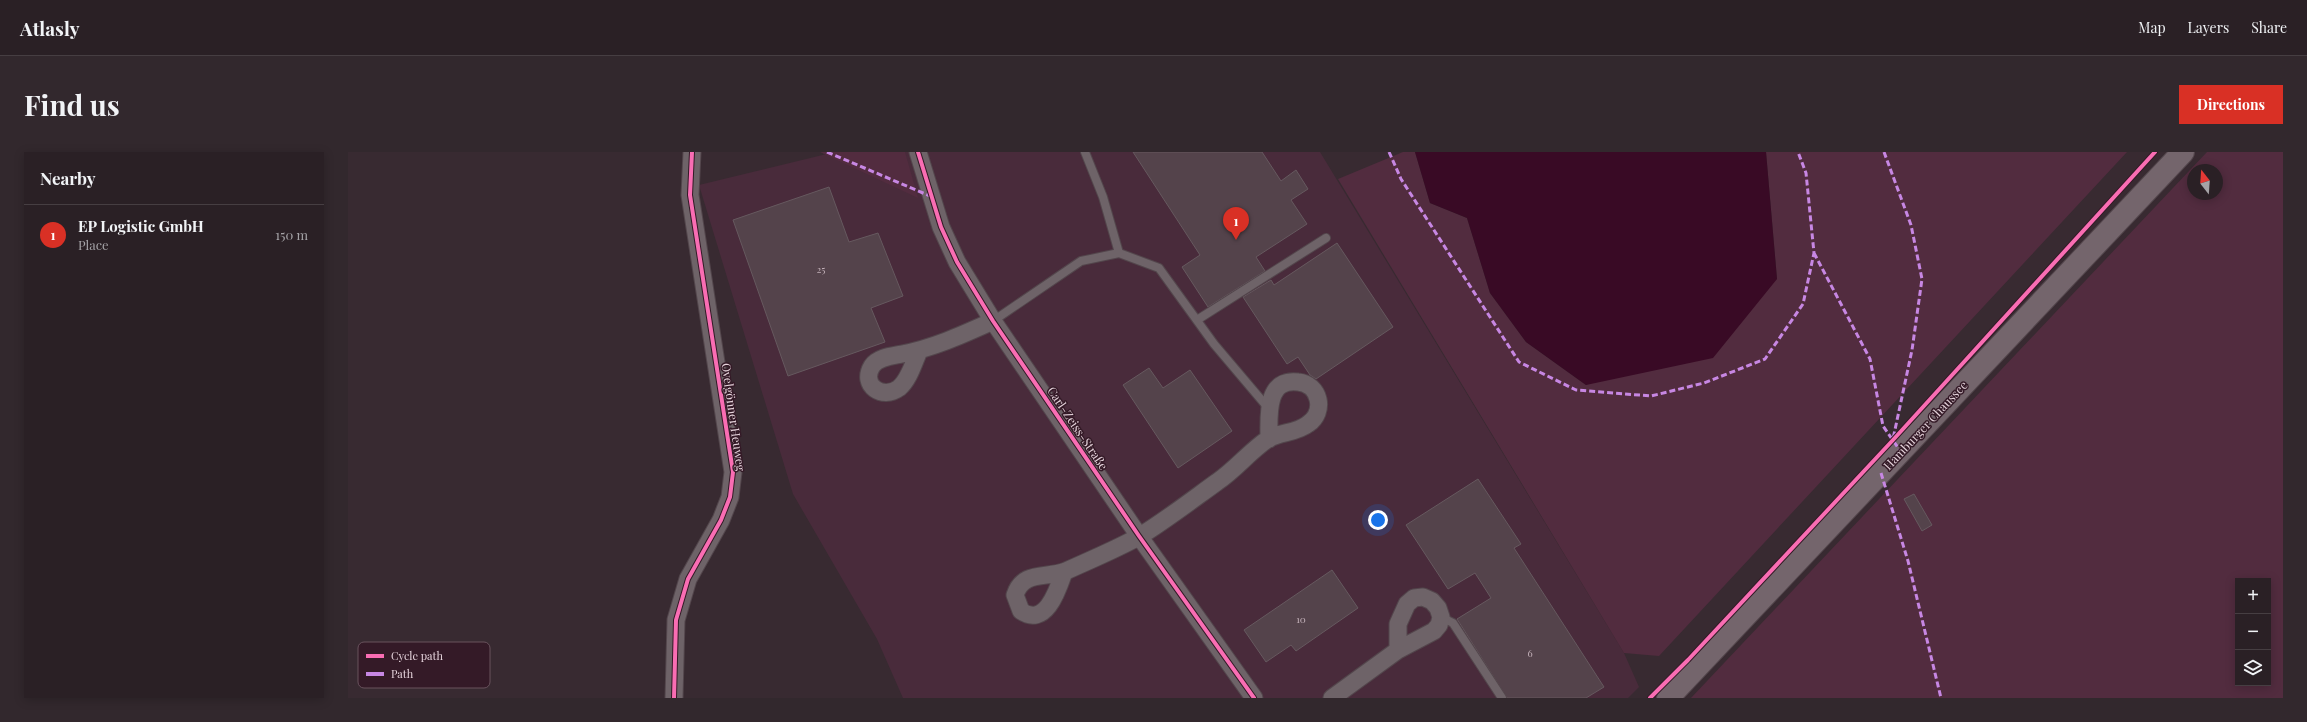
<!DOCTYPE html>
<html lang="en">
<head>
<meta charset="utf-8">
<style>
  body { margin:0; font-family:"Playfair Display",serif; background:#32282d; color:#f1f3f6 }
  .controls { position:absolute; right:12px; bottom:12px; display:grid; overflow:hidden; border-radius:0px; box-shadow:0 2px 10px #0003 }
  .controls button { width:36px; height:36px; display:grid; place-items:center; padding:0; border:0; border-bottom:1px solid #463e42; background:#2a2025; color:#f1f3f6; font:20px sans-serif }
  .compass { position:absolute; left:1839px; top:12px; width:36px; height:36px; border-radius:50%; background:#2a2025; box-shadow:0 2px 10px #0003; rotate:343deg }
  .you { position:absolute; left:1030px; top:368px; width:14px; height:14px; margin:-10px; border:3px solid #fff; border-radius:50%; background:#1a73e8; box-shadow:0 0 0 6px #1a73e833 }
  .badge { display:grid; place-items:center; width:26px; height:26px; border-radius:50%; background:#d93025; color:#fff; font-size:13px; font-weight:700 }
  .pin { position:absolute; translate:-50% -33px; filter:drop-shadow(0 1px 2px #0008) }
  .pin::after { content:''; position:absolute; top:21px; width:14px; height:12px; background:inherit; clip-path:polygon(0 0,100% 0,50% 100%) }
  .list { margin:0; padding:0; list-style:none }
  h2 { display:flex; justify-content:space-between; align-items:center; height:52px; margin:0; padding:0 16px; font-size:17px }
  h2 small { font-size:13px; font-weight:400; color:#a5a3a7 }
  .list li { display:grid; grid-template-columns:26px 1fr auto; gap:12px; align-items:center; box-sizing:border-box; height:60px; padding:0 16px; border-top:1px solid #463e42 }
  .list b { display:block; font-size:15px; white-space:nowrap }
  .list p { margin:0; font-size:13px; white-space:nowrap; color:#a5a3a7 }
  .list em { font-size:13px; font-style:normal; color:#a5a3a7 }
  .icon { flex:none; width:22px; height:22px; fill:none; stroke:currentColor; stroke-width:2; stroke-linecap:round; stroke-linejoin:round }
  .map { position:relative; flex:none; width:1935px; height:546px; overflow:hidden; border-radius:0px }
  header { display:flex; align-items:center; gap:24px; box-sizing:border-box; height:56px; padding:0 20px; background:#2a2025; border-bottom:1px solid #463e42 }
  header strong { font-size:19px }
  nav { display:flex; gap:22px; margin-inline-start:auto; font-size:14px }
  .intro { display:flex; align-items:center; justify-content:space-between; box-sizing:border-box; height:96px; padding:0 24px }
  h1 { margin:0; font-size:28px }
  .button { padding:10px 18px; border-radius:0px; background:#d93025; color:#fff; font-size:14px; font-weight:700 }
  main { display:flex; gap:24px; padding:0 24px }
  aside { flex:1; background:#2a2025; border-radius:0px; box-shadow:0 2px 10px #0003 }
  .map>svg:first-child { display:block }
  .built { fill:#492b3b }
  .green { fill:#522c3f; fill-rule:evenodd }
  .water { fill:#390a25 }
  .building { fill:#54434b; stroke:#66595f }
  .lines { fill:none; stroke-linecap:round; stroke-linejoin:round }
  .service-casing { stroke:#53464c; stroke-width:10 }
  .minor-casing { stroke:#53464c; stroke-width:19 }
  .primary-casing { stroke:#53464c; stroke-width:24 }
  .service { stroke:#6e6368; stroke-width:8 }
  .minor { stroke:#6e6368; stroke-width:17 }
  .primary { stroke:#74656c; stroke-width:22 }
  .quiet { stroke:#c787e3; stroke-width:3; stroke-dasharray:6 3; stroke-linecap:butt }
  .cycleway-casing { stroke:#341a27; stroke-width:6 }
  .cycleway { stroke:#f96db3; stroke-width:4 }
  .labels { text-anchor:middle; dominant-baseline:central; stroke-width:3; stroke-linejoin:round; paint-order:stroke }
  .number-label { font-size:10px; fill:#c2b0b8 }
  .street-label { font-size:12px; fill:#e6d4dc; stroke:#341a27 }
  .key { fill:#341a27; stroke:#69525d; stroke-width:1 }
  .key-label { font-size:11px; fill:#e6d4dc }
</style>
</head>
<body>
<header>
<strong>Atlasly</strong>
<nav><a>Map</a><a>Layers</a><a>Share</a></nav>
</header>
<div class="intro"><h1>Find us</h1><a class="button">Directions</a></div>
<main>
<aside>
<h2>Nearby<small></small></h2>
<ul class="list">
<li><span class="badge">1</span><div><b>EP Logistic GmbH</b><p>Place</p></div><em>150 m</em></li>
</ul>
</aside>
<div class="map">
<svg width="1935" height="546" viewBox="0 0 1935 546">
  <rect width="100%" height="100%" fill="#382a31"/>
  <!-- built -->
  <path class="built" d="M487,0h485l304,501 15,34 -11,11h-725l-26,-59 -84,-145 -94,-309z"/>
  <!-- green -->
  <path class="green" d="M472,0h85l13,46z
    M1055,0h12l15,51 37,15 23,75 36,49 60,43 191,-106 -11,-127h361l-468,504 -35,-3 -286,-474z
    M1859,0h76v546h-592zM1845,18h24v24h-24zM1890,429h30v102h-30z"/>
  <!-- water -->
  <path class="water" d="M1067,0h351l11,127 -64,79 -127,27 -60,-43 -36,-49 -23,-75 -37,-15z"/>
  <!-- building -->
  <path class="building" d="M785,0h129l19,29 15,-11 12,19 -17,11 16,24 -51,33 9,14 -57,36 -26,-40 18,-12z
    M481,35l20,55 29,-9 25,63 -32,12 14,34 -97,34 -55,-156z
    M989,91l56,84 -77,52 -6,-4 -12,-18 -11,7 -44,-67 28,-17 3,5z
    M801,216l14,20 27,-18 42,61 -54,37 -55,-83z
    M1130,327l43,65 -7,4 90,139 -18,11h-79l-50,-79 34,-21 -16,-25 -27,16 -42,-64z
    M1566,342l18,31 -10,6 -18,-32z
    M984,418l26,38 -62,43 -5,-6 -25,17 -22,-32z"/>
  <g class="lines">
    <!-- service casing -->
    <g class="service-casing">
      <path id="service" d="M737,0l18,45 16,56
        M849,168l129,-82
        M645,169l88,-60 38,-8 40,15 55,76 55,65
        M1093,465l12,6 49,75"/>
    </g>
    <!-- minor casing -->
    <g class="minor-casing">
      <path id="minor" d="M570,0l23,75 16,35 36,59 146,215 115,162
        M571,199c-5,11 -10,29 -20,37 -16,12 -39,-2 -27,-22 6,-9 20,-10 30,-12 32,-6 62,-20 91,-33
        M716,420c-6,17 -18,56 -43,39l-6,-16c8,-25 31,-16 51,-24 24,-11 51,-22 74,-35 26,-16 52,-36 77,-54 18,-12 33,-31 51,-43 12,-7 29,-6 40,-15 18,-12 12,-40 -10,-42 -33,-4 -29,35 -29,57
        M326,546l2,-78 12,-41 33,-59 9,-23 3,-25 -43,-277 2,-43
        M984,546l66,-48 36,-19 5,-6 2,-8 -3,-9 -6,-7 -9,-4 -9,1 -7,6 -9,20v26"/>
    </g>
    <!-- primary casing -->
    <g class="primary-casing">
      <path id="primary" d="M1320,546l515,-546"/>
    </g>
    <!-- service -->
    <use href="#service" class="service"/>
    <!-- minor -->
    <use href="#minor" class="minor"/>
    <!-- primary -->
    <use href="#primary" class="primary"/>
    <!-- quiet -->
    <path class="quiet" d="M479,0l103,44
      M1041,0l12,27 118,183 57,28 75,6 53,-13 61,-24 38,-55 11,-51 -8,-80 -8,-21
      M1536,0l27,73 11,54 -10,71 -19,89
      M1466,101l56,106 13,67 18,26
      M1533,321l27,88 33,137"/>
    <!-- cycleway casing -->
    <g class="cycleway-casing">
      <path id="cycleway" d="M570,0l23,75 16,35 36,59 146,215 115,162
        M326,546l2,-78 12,-41 33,-59 9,-23 3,-25 -43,-277 2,-43
        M1302,546l38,-38 205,-220 262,-288"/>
    </g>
    <!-- cycleway -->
    <use href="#cycleway" class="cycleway"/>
  </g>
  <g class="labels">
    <!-- number labels -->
    <g class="number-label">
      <text x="473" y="117">25</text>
      <text x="953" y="467">10</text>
      <text x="1182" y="501">6</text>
    </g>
    <!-- street labels -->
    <g class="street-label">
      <text transform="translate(386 265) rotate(82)">Ovelgönner Heuweg</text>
      <text transform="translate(1577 273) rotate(-47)">Hamburger Chaussee</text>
      <text transform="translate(730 276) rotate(56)">Carl-Zeiss-Straße</text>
    </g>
  </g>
  <!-- legend -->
  <rect x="10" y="490" width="132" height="46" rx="6" class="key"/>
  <rect x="18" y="502" width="18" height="4" fill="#f96db3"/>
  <rect x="18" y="520" width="18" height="4" fill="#c787e3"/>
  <g class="key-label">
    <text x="43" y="508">Cycle path</text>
    <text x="43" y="526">Path</text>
  </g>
</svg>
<div class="controls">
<button>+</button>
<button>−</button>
<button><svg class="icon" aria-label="layers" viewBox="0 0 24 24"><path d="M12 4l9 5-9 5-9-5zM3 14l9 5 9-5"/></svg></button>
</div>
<svg class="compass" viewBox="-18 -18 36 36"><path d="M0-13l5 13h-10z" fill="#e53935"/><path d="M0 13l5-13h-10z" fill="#a5a3a7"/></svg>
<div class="you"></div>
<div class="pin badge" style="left:888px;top:88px">1</div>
</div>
</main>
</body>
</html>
